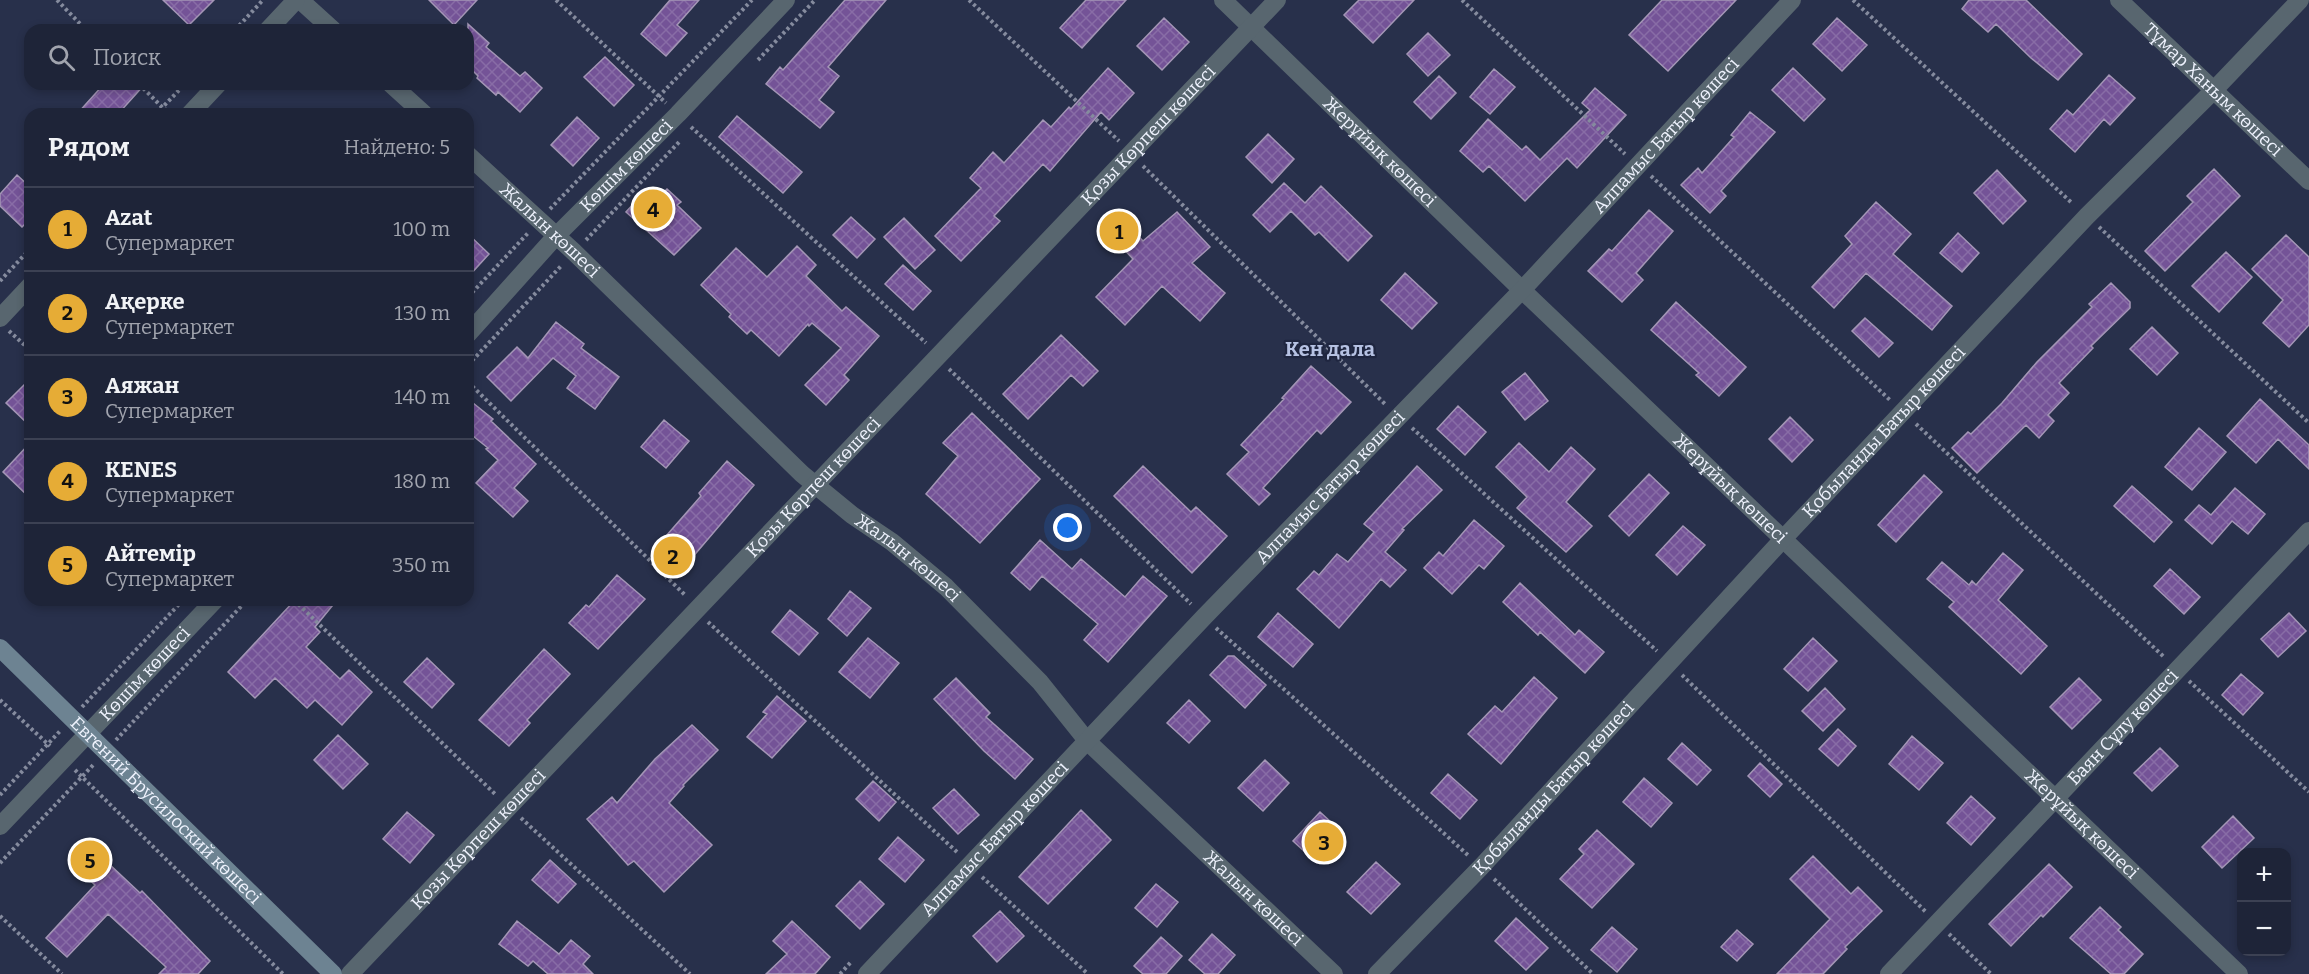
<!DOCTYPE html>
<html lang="ru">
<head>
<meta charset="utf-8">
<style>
  body { margin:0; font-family:Bitter,serif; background:#262c40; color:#f1f3f6 }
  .controls { position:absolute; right:18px; bottom:18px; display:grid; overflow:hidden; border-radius:12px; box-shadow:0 3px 9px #0003 }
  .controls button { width:54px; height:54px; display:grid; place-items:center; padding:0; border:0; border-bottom:2px solid #3c4153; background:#1e2438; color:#f1f3f6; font:30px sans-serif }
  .you { position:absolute; left:1068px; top:528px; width:21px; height:21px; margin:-15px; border:4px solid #fff; border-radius:50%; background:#1a73e8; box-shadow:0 0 0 9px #1a73e833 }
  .badge { display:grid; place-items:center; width:39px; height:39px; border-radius:50%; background:#e6ac36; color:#111; font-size:20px; font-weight:700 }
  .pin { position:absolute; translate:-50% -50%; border:3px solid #fff; box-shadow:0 2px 6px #0006 }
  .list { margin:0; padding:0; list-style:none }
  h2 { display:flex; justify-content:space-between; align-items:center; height:78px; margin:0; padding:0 24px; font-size:26px }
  h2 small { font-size:20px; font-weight:400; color:#a1a4ae }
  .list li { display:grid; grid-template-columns:39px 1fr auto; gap:18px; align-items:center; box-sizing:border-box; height:84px; padding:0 24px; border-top:2px solid #3c4153 }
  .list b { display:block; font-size:22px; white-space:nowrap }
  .list p { margin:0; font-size:20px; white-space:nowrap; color:#a1a4ae }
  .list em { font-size:20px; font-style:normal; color:#a1a4ae }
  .icon { flex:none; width:33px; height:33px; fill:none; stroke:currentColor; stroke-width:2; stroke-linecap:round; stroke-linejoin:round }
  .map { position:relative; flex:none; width:2309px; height:974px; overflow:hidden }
  .search { position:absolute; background:#1e2438; box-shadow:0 3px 9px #0003; left:24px; top:24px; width:450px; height:66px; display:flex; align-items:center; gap:15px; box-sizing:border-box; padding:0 21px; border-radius:18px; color:#a1a4ae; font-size:22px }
  .panel { position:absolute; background:#1e2438; box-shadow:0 3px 9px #0003; left:24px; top:108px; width:450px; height:498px; border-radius:18px }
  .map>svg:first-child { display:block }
  .building { fill:url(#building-cross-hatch); stroke:#a496b6; stroke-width:1.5 }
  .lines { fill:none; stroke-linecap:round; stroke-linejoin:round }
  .path { stroke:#858b9e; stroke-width:4; stroke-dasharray:3 3; stroke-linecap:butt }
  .street { stroke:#58666f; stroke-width:18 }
  .secondary { stroke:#6d8392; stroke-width:18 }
  .labels { text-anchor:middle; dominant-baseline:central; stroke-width:4.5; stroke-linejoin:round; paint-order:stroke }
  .street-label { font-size:18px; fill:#eef2fd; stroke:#1f2640 }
  .neighbourhood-label { font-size:20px; font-weight:bold; fill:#b6c2e3; stroke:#1f2640 }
</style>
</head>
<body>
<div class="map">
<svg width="2309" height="974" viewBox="0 0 2309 974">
  <defs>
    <pattern id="building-cross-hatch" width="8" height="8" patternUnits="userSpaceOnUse" patternTransform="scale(1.5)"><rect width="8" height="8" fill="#745397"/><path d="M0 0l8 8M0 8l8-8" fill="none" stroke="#886ca6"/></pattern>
  </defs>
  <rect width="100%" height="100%" fill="#28304b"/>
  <!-- building -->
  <path class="building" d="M163,0h51l-25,25z
    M429,0h48l-23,25z
    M670,0h29l-22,25 10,8 -21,23 -25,-22z
    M845,0h41l-58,67 11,9 -20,24 15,12 -14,16 -54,-44 14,-17 3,3z
    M1086,0h40l-44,48 -22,-20z
    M1359,0h55l-41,43 -29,-28z
    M1662,0h74l-68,71 -39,-36z
    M1969,0h57l56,54 -24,26 -27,-22 -35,-34 -8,8 -26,-23z
    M1164,18l25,24 -27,28 -25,-24z
    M1837,18l30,27 -25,26 -29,-27z
    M468,24l21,19 -3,4 34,29 5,-4 17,16 -22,24 -22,-20 -2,3 -19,-17 1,-2 -10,-10z
    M1428,33l22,22 -22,21 -21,-22z
    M605,57l29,28 -20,21 -30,-29z
    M1108,68l26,25 -25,27 -8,-8 -51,59 -7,-7 -49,52 6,5 -39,40 -26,-25 46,-48 -11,-10 23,-26 11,11 39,-43 8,7 18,-20 2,2z
    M1793,68l32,31 -21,22 -32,-31z
    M1494,69l21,18 -25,27 -20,-17z
    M2109,75l26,23 -25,27 -6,-6 -29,33 -25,-23 17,-19 6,5z
    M1439,76l17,17 -25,26 -17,-17z
    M104,84h41l-27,30h-41z
    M1595,88l31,27 -49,53 -10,-10 -42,43 -36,-35 -6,6 -23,-21 28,-32 34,31 4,-4 14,14 50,-50 -8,-7z
    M1750,112l25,20 -54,59 5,5 -16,17 -29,-28 17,-17 4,5 32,-36 -3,-2z
    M737,116l65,56 -19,21 -64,-56z
    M577,117l22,21 -26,28 -22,-21z
    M1268,134l26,25 -22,24 -26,-26z
    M2214,169l26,27 -75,75 -20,-20 48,-49 -6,-6z
    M1997,170l29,31 -23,23 -29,-31z
    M17,175l13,12v32l-8,8 -22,-21v-12z
    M1284,183l21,20 16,-17 51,50 -24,25 -29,-29 -4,3 -24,-24 -21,21 -17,-17z
    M647,189l11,9 9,-9 14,13 -4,3 24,23 -27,27 -48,-43z
    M1876,202l35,32 -18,20 59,52 -20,24 -66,-57 -32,35 -22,-21 40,-43 -7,-8z
    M1649,210l24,21 -37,42 7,7 -21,22 -34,-31 21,-22 3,2z
    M1177,212l33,35 -18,16 33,30 -25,28 -38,-35 -37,39 -29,-28 37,-38 -25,-27 14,-13 21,22z
    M851,217l24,22 -18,19 -24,-23z
    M904,218l31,32 -20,19 -31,-32z
    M1958,233l21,20 -17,19 -22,-19z
    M468,234l21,20 -21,23z
    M2286,235l23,22v68l-20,22 -26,-24 20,-23 -31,-31z
    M797,246l19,19 -10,11 36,35 4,-4 33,29 -35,39 5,5 -23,25 -21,-20 36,-37 -29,-25 -3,3 -1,-2 -29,32 -28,-26 -4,4 -18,-17 2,-3 -30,-29 35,-37 31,29z
    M2226,252l26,25 -33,35 -27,-26z
    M903,265l28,26 -18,19 -28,-26z
    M1405,273l32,30 -25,26 -31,-29z
    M2111,283l19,19v6l-39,38 2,2 -34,35 10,10 -21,22 6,6 -15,17 -13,-13 -49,48 -25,-25 16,-16 3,2 31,-31 35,-41 55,-55 -3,-3z
    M1676,302l70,65 -27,29 -23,-21 3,-2 -48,-43z
    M1865,318l28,25 -14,14 -27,-26z
    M556,322l28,22 -3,4 38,29 -24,32 -28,-21 9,-12 -23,-18 -42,43 -24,-24 30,-30 11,11z
    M2152,327l26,26 -21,22 -27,-26z
    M1061,335l37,36 -15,15 -12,-11 -43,44 -25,-25z
    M1311,366l40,36 -30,32 -4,-4 -54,58 7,6 -11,11 -32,-31 22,-22 -8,-7 43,-46 -2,-1z
    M1525,373l23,28 -23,19 -23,-28z
    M30,379v47l-24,-23z
    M468,399l25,20 -2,2 45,43 -22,24 14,13 -15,16 -37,-34 22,-23 -12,-11 2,-1 -20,-16z
    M2260,399l49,46v24l-31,-30 -22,24 -29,-27z
    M1458,406l28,26 -21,23 -28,-26z
    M972,413l68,66 -60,64 -54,-49 32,-38 -15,-13z
    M1790,417l23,23 -21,22 -23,-23z
    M664,420l25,21 -23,27 -25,-21z
    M2199,428l27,24 -34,38 -27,-23z
    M30,443v55l-27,-26z
    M1519,443l30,29 22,-25 24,22 -29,33 26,24 -26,26 -49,-44 10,-11 -31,-30z
    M727,461l27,24 -63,74 2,1 -11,14 -29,-23 48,-55 -2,-3z
    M1143,466l48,46 5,-5 31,29 -35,37 -78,-77z
    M1417,466l25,24 -40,39 2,1 -19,22 21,18 -16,17 -9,-8 -42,49 -42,-39 17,-18 5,4 18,-21 11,8 26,-30 -10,-8z
    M1649,474l20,19 -40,43 -20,-20z
    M1924,475l18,17 -46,50 -18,-17z
    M2132,486l40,36 -18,20 -40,-36z
    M2235,488l30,26 -17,20 -16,-13 -20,23 -27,-24 14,-15 12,10z
    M1474,520l30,26 -20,23 -5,-4 -27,29 -28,-26 15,-16 4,4z
    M1683,526l22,19 -28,30 -21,-20z
    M1040,540l32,29 9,-10 44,38 18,-21 24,20 -59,66 -24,-22 14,-16 -56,-48 -12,14 -19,-17z
    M2003,553l20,17 -25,30 49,46 -26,28 -72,-67 5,-5 -27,-23 15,-17 27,23 3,-4 4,4z
    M2170,569l30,28 -16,17 -30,-28z
    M617,575l28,24 -47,50 -29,-26 17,-18 3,2z
    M1520,583l55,52 4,-5 25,22 -19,21 -45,-41 -2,3 -35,-33z
    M850,591l21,17 -24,28 -19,-17z
    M295,600h42l-22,27 5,5 -14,15 34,32 9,-9 23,22 -30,33 -27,-25 -8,8 -32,-30 -20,20 -27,-26z
    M790,610l28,23 -19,22 -27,-23z
    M1278,613l35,31 -20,23 -35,-30z
    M2289,613l17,18 -28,26 -17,-18z
    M868,638l31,25 -29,35 -31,-26z
    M1813,638l24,23 -29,30 -24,-22z
    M544,649l26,25 -43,46 3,3 -21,23 -30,-26z
    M1228,656h6l32,29 -21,23 -35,-33z
    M427,658l27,26 -22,24 -28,-26z
    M2241,674l22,19 -20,22 -21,-20z
    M1534,677l23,21 -56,66 -33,-30 27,-28 7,6z
    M956,678l34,35 -4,4 47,42 -18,20 -31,-28 -50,-52z
    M2079,678l22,22 -29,29 -22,-22z
    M1825,688l20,21 -22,22 -21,-20z
    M777,696l29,25 -34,37 -25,-21 20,-23 -4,-2z
    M1189,700l21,21 -21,22 -22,-20z
    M692,725l26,25 -35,35 1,1 -15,17 43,42 -48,47 -30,-31 -6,4 -41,-46 25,-22 5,6 38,-44z
    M1838,729l18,17 -18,20 -19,-17z
    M338,735l30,29 -25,25 -29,-29z
    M1912,736l31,27 -24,27 -30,-26z
    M1682,743l29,27 -14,15 -29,-26z
    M2160,748l18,18 -26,25 -18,-18z
    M1265,760l24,23 -26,28 -25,-23z
    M1760,763l22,21 -12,13 -22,-21z
    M1448,774l29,26 -17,19 -29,-26z
    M1644,778l28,25 -21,24 -28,-25z
    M873,781l23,21 -17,19 -23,-22z
    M954,789l25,26 -21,19 -25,-26z
    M1971,796l24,22 -24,27 -24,-22z
    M1081,810l30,30 -63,64 -29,-27z
    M407,812l27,23 -24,28 -27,-24z
    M1320,812l24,22 -27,29 -24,-22z
    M2233,816l21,22 -32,30 -20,-21z
    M1597,830l37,34 -42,44 -32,-29 24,-25 -5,-5z
    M898,837l26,23 -19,22 -26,-23z
    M90,840l20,19 -3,3 33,31 2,-2 68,70 -12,13h-39l7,-7 -58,-53 -41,43 -21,-19 49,-53 -26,-24z
    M1813,856l38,38 7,-7 24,24 -37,36 2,2 -24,25h-46l53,-55 -40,-40z
    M550,860l26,24 -18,19 -26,-23z
    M1376,862l24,22 -29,30 -24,-22z
    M2049,864l23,23 -29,30 -2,-2 -30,31 -22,-22z
    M860,881l24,23 -24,25 -24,-23z
    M1156,884l22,18 -21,25 -22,-19z
    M2100,907l21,20 -3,3 25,24 -19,20h-13l-41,-36z
    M1000,911l24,25 -27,26 -24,-26z
    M1516,918l32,30 -22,22 -31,-29z
    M517,921l42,33 12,-14 19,16 -7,8 10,10h-45l-15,-13 -5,5 -29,-22z
    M792,921l38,36 -15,17h-49l21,-20 -14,-13z
    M1612,927l25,22 -20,23 -26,-22z
    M1737,930l16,14 -16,17 -16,-14z
    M1212,934l23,21 -17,19h-13l-16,-14z
    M1161,937l21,19 -16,18h-23l-9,-8z"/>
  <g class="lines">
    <!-- path -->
    <path class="path" d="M57,0l29,30
      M556,0l110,103
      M969,0l150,141
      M1462,0l163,154
      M1853,0l220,204
      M235,30l28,-30
      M758,60l57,-60
      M139,84l24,24 10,6
      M156,114l29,-30
      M691,127l235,216
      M1143,166l243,239
      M1651,176l240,225
      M550,209l202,-209
      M2099,227l210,196
      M586,240l94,-99
      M0,281l30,-32
      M468,297l61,-65
      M9,331l21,19
      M468,365l94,-100
      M949,369l242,235
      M468,382l218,214
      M1916,424l248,233
      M1412,428l245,223
      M294,600l201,194
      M708,622l250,231
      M1216,628l253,228
      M1682,675l244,237
      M2189,681l120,111
      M0,700l50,46
      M82,707l101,-107
      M116,740l131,-140
      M75,770l208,204
      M0,795l61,-65
      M521,818l169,156
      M0,863l95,-100
      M982,877l106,97
      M1494,879l99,95
      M0,916l62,58
      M1949,934l42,40
      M840,974l12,-13"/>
    <!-- street -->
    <g class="street">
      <path d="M300,0l33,30"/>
      <path id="s1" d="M1223,0l299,290 717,684"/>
      <path id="s2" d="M2119,0l190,181"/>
      <path d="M268,30l28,-30"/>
      <path d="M391,84l33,30"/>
      <path d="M190,114l28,-30"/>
      <path id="s3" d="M468,155l106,97 228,222 50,41 40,27 54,45 94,95 48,60 246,232"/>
      <path d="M0,318l30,-32"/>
      <path id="s4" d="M468,334l88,-98 122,-122 108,-114"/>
      <path id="s5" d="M0,826l215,-226"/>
      <path id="s6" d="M350,974l927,-974"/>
      <path id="s7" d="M867,974l337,-357 318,-327 270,-290"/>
      <path id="s8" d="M1377,974l104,-107 302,-328 304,-323 127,-126 86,-90"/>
      <path id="s9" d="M1889,974l420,-443"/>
    </g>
    <!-- secondary -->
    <path class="secondary" id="s10" d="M0,648l333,326"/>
  </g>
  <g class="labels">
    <!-- street labels -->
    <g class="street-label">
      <text stroke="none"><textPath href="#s2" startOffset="130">Тұмар Ханым көшесі</textPath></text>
      <text stroke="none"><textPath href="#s6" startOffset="1158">Қозы Көрпеш көшесі</textPath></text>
      <text stroke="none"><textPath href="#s7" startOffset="1158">Алпамыс Батыр көшесі</textPath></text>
      <text stroke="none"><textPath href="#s1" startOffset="218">Жерұйық көшесі</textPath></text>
      <text stroke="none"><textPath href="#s4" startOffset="231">Көшім көшесі</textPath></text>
      <text stroke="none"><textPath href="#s3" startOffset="111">Жалын көшесі</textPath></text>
      <text stroke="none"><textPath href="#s8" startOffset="742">Қобыланды Батыр көшесі</textPath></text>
      <text stroke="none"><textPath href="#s6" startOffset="672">Қозы Көрпеш көшесі</textPath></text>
      <text stroke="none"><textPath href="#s7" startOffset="672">Алпамыс Батыр көшесі</textPath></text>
      <text stroke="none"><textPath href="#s1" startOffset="704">Жерұйық көшесі</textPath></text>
      <text stroke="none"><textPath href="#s3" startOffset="597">Жалын көшесі</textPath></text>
      <text stroke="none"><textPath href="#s5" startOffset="210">Көшім көшесі</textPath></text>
      <text stroke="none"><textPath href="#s9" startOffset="340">Баян Сұлу көшесі</textPath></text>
      <text stroke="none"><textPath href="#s8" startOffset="256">Қобыланды Батыр көшесі</textPath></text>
      <text stroke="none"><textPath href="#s10" startOffset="232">Евгений Брусилоский көшесі</textPath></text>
      <text stroke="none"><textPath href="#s1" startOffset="1190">Жерұйық көшесі</textPath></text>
      <text stroke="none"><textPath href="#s6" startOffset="186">Қозы Көрпеш көшесі</textPath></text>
      <text stroke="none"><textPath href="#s7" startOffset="186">Алпамыс Батыр көшесі</textPath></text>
      <text stroke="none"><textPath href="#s3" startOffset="1083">Жалын көшесі</textPath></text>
    </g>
    <!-- neighbourhood labels -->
    <g class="neighbourhood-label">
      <text x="1330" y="349">Кен дала</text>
    </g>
  </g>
</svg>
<div class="controls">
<button>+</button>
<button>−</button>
</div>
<div class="you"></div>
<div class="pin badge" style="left:1119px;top:231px">1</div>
<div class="pin badge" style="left:673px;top:556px">2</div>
<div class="pin badge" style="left:1324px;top:842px">3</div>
<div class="pin badge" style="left:653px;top:209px">4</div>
<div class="pin badge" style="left:90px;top:860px">5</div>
<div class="search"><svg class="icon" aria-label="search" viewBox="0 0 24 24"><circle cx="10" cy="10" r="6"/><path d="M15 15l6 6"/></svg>Поиск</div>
<section class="panel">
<h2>Рядом<small>Найдено: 5</small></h2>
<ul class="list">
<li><span class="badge">1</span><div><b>Azat</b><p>Супермаркет</p></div><em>100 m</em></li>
<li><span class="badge">2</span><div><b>Ақерке</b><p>Супермаркет</p></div><em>130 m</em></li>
<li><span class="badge">3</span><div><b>Аяжан</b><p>Супермаркет</p></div><em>140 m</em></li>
<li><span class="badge">4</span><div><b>KENES</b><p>Супермаркет</p></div><em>180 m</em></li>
<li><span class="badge">5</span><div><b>Айтемір</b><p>Супермаркет</p></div><em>350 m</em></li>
</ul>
</section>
</div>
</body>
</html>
